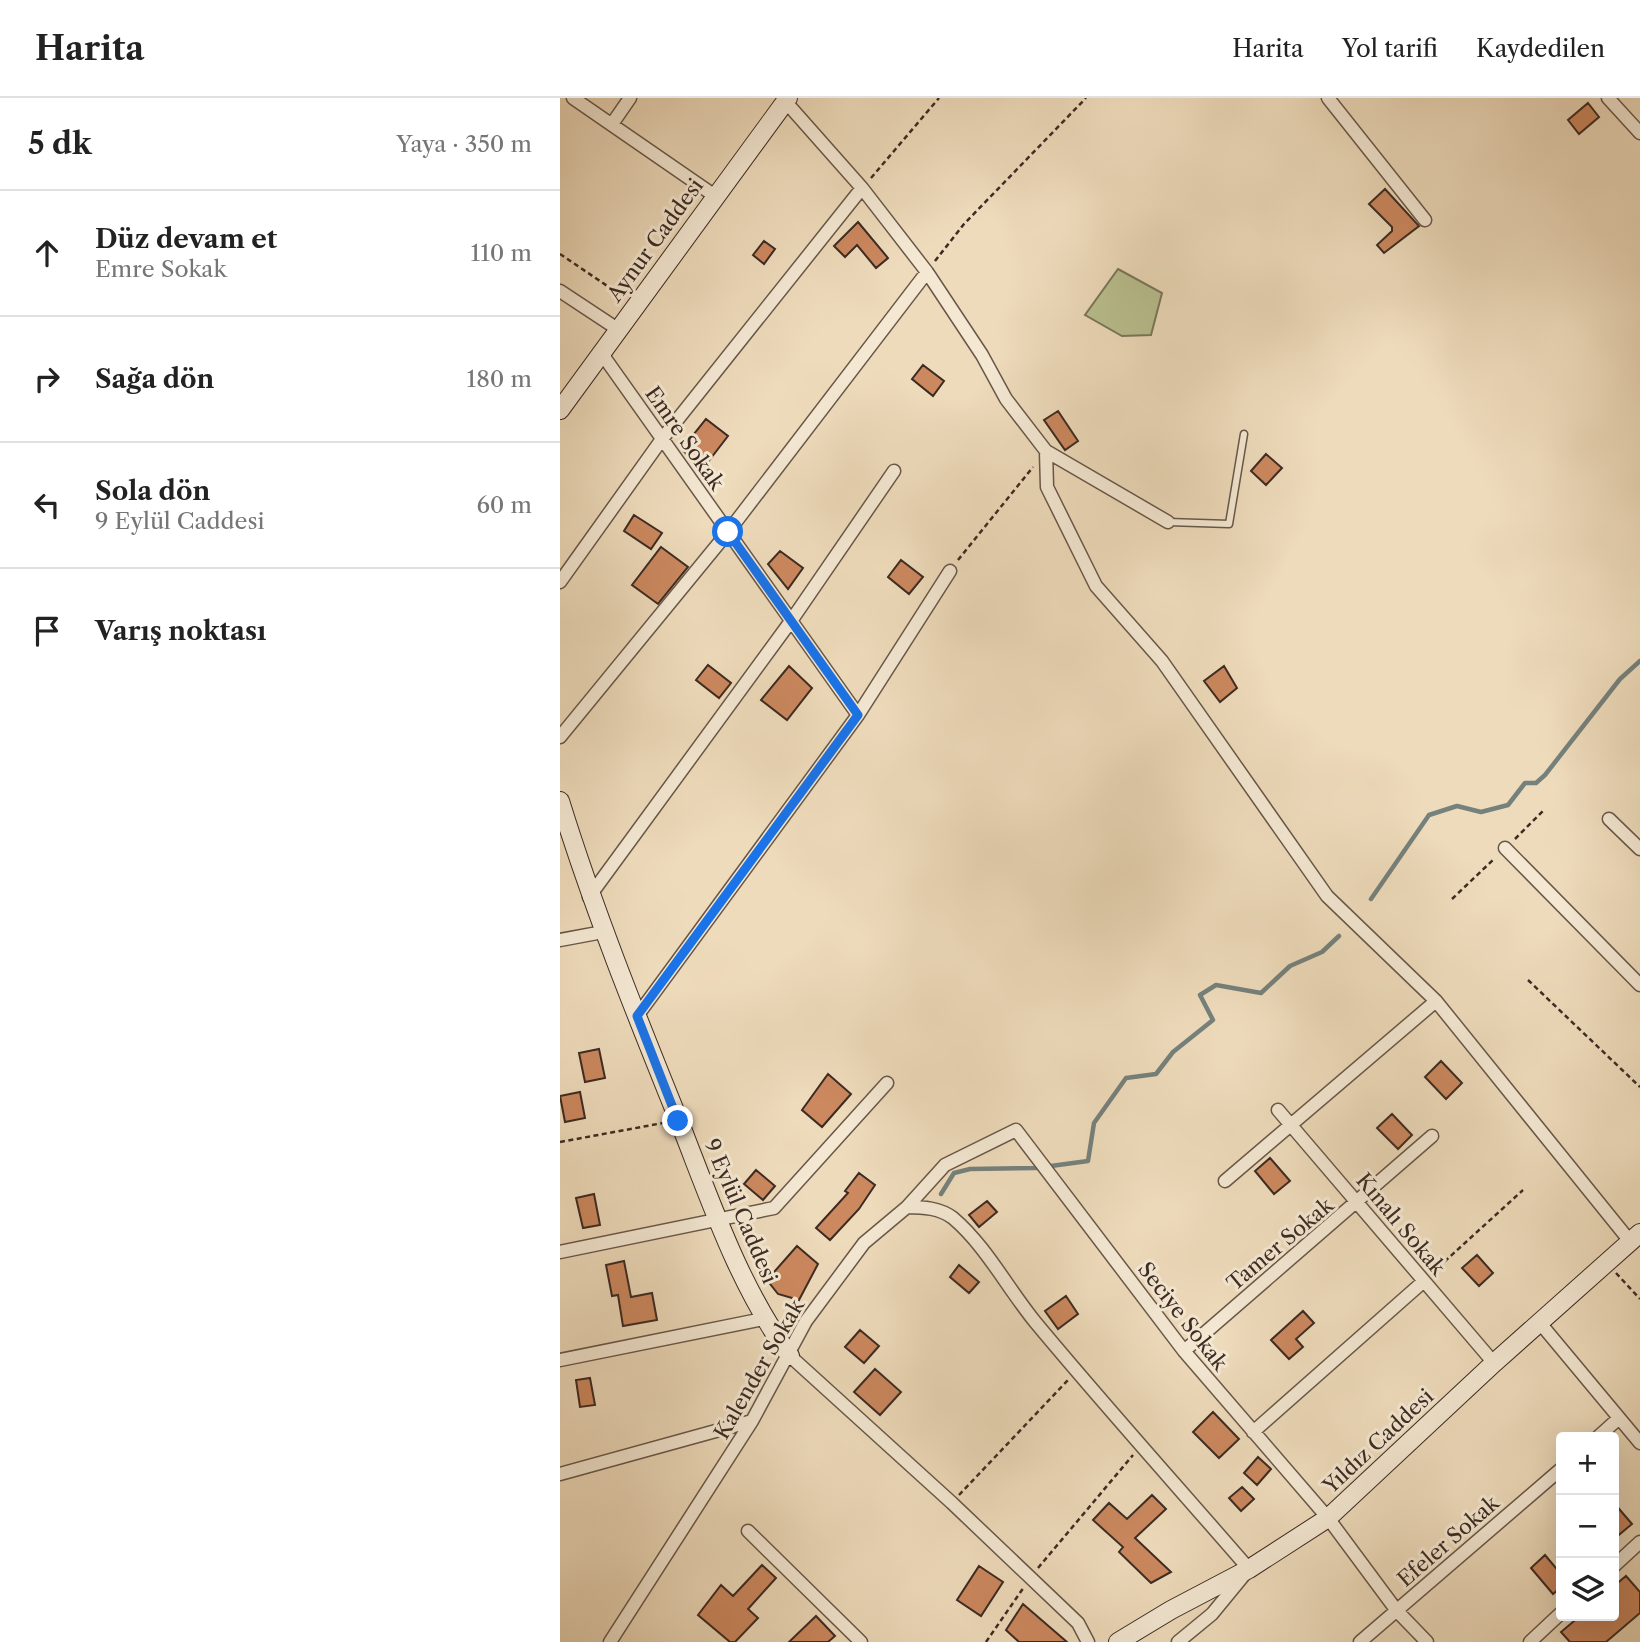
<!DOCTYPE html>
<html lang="tr">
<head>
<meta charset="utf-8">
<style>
  body { margin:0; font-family:"Libre Caslon Text",serif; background:#f2f2f2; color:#222 }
  .controls { position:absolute; right:21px; bottom:21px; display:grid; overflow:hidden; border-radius:7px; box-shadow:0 7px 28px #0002 }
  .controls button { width:63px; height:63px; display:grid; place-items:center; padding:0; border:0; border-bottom:2px solid #e0e0e0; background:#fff; color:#222; font:35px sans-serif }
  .stop { position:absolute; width:21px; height:21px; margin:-16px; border:5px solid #1a73e8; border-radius:50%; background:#fff }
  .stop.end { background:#1a73e8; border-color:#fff; box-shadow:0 2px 7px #0008 }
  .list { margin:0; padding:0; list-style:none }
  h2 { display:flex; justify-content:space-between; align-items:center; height:91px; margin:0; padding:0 28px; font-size:30px }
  h2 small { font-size:23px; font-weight:400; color:#767676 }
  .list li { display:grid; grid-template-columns:46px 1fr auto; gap:21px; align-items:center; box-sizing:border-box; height:126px; padding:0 28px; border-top:2px solid #e0e0e0 }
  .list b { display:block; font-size:26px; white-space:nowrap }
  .list p { margin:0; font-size:23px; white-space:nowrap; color:#767676 }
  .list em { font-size:23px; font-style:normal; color:#767676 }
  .icon { flex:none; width:38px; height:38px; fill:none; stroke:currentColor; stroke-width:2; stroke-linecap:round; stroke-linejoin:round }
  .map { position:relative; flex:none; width:1080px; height:1544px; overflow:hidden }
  header { display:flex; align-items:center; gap:42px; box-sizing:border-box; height:98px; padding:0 35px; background:#fff; border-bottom:2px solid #e0e0e0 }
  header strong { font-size:33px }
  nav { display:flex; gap:38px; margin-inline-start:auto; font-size:24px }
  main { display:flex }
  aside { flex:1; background:#fff }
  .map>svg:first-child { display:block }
  .green { fill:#b9c090; stroke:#7a765a; stroke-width:2 }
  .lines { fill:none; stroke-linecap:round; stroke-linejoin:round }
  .stream { stroke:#75817c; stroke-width:4.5 }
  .building { fill:#cc885f; stroke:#3c2b23; stroke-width:2 }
  .lane-casing { stroke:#685749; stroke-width:9 }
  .street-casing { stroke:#685749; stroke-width:15 }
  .secondary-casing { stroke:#3c2b23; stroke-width:20 }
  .path { stroke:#3c2b23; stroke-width:2.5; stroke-dasharray:5 3.5; stroke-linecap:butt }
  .lane { stroke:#f4e8d3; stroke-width:6 }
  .street { stroke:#f4e8d3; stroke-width:12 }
  .secondary { stroke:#f4e8d3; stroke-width:18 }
  .route { stroke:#1a73e8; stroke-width:9 }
  .labels { text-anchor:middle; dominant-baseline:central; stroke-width:6; stroke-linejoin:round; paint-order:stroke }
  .street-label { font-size:21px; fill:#3c2b23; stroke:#f4e8d3 }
</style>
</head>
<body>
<header>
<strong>Harita</strong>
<nav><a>Harita</a><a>Yol tarifi</a><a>Kaydedilen</a></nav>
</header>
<main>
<aside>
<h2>5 dk<small>Yaya · 350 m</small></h2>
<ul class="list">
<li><svg class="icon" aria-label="ahead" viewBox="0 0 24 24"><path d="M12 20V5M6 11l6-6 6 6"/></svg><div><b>Düz devam et</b><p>Emre Sokak</p></div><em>110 m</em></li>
<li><svg class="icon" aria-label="right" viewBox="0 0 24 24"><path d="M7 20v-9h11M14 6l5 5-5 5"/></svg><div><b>Sağa dön</b></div><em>180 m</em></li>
<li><svg class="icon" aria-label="left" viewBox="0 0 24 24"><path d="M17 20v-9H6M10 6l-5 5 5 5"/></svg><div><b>Sola dön</b><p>9 Eylül Caddesi</p></div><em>60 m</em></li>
<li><svg class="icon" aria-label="arrive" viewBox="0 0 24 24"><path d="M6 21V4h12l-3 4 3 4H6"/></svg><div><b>Varış noktası</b></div></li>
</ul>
</aside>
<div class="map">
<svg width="1080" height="1544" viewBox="0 0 1080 1544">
  <rect width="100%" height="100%" fill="#eedbbb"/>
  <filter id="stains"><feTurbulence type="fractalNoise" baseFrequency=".00286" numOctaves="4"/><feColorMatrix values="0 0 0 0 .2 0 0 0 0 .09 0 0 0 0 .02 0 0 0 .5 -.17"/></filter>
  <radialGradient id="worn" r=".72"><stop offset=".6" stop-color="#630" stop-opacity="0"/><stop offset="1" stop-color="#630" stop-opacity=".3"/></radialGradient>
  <!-- green -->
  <path class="green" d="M558,171l44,24 -11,42 -29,1 -37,-21z"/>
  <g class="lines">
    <!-- stream -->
    <path class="stream" d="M811,801l58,-84 28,-9 24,6 27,-7 17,-22h11l9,-8 75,-96 20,-18
      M381,1096l13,-21 16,-4 66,-1 52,-7 6,-38 32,-45 30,-4 17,-22 40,-32 -13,-25 16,-10 45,8 29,-27 32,-14 17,-16"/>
  </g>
  <!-- building -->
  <path class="building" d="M1028,5l11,14 -20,17 -11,-14z
    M825,91l34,37 -35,27 -7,-8 15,-14v-4l-23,-23z
    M298,124l30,36 -12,10 -19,-23 -12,12 -11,-11z
    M204,143l11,8 -11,15 -11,-9z
    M363,267l21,16 -11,15 -21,-17z
    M498,313l20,30 -13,9 -21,-30z
    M146,321l22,17 -27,35 -19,-22z
    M706,356l16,14 -16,17 -15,-14z
    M74,417l28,18 -11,16 -27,-18z
    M101,449l27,20 -30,37 -26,-19z
    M220,453l23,17 -15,21 -20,-25z
    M341,462l22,17 -14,17 -21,-17z
    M148,567l23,18 -12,15 -23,-18z
    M229,568l23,22 -25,32 -26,-20z
    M664,568l13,22 -17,14 -16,-21z
    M39,951l6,29 -20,4 -6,-29z
    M881,963l21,22 -16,16 -21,-22z
    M268,976l23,20 -29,33 -20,-17z
    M20,994l5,26 -20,4 -5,-26z
    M832,1016l20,21 -14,14 -21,-21z
    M710,1060l20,23 -16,13 -19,-23z
    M196,1072l19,16 -12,14 -19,-16z
    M299,1075l16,12 -16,24 -29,31 -14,-12 32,-35 -3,-2z
    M34,1096l6,31 -17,3 -7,-30z
    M427,1103l10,11 -18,15 -10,-12z
    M237,1148l21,18 -19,36 -21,-6 -11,-14z
    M917,1157l16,18 -14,13 -17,-18z
    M64,1163l7,36 21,-4 5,27 -34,6 -5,-31 -6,1 -6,-31z
    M399,1167l20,17 -10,11 -19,-16z
    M506,1198l12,18 -20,15 -13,-18z
    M743,1213l11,12 -18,16 7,8 -14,12 -18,-19z
    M300,1232l19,16 -15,17 -19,-16z
    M315,1271l26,23 -21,23 -26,-23z
    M30,1280l5,27 -15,2 -4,-27z
    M653,1314l26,27 -20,19 -26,-26z
    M698,1359l13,12 -14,16 -13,-12z
    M682,1389l12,12 -13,12 -12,-13z
    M592,1397l14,14 -31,29 36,34 -20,11 -32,-31 4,-5 -30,-27 16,-17 18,16z
    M1054,1405l18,21 -18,15z
    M985,1457l16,19v13l-8,7 -22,-26z
    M202,1467l14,13 -28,31 10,9 -23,24h-5l-32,-27 23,-30 12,11z
    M419,1468l24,16 -22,34 -24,-16z
    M1066,1478l14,16v21l-34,29h-36l-9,-10 19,-16h34v-30z
    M463,1506l44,38h-48l-13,-12z
    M256,1518l19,20 -7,6h-39z"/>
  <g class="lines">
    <!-- lane casing -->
    <g class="lane-casing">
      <path id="lane" d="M608,424l61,2 15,-90"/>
    </g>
    <!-- street casing -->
    <g class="street-casing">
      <path id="street" d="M13,0l142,98
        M768,0l97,122
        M1048,0l32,35
        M225,3l77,87 65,84 55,83 24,44 40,52 122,71
        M52,26l18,-26
        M0,193l59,39
        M42,256l256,361
        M486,353l1,36 49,99 66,75 165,235 109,105 193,239
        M0,484l102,-143 200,-251
        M0,639l168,-205 199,-260
        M1049,721l31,30
        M945,750l135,137
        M29,799l202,-276 103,-150
        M0,842l43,-8
        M77,918l221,-301 92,-144
        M718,1012l216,253
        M665,1083l211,-180
        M347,1109c16,0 33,1 46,11 33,28 55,71 83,105 69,83 142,164 213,246l-37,45 -34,28
        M0,1154l214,-44 113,-125
        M980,1225l100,120
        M624,1253l248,-215
        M230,1258l162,147 126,120 10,19
        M0,1262l203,-41
        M693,1334l171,-151
        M1038,1339l20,-18
        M0,1376l192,-53
        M188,1433l113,111
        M1054,1468l26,-24
        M50,1544l142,-221 54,-100 58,-78 43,-36 38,-42 71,-35 168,221 144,167 69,93 30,31
        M800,1544l201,-173
        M970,1544l31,-29"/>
    </g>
    <!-- secondary casing -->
    <g class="secondary-casing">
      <path id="secondary" d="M0,312l228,-312
        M0,703c35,113 79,221 123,330 30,77 58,158 107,225
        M558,1544l53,-32 78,-41 79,-51 166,-155 146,-130"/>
    </g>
    <!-- path -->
    <path class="path" d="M311,80l68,-80
      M0,156l65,44
      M375,163l29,-37 122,-126
      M398,462l75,-93
      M955,741l29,-29
      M892,801l43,-41
      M968,882l112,107
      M0,1044l103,-19
      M872,1175l91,-83
      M1056,1175l24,26
      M399,1397l109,-115
      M478,1470l95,-113
      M426,1544l38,-55"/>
    <!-- lane -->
    <use href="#lane" class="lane"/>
    <!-- street -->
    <use href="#street" class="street"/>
    <!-- secondary -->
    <use href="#secondary" class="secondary"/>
  </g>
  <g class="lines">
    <!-- route -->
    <path class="route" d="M118,1023l-41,-105 221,-301 -130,-183"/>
  </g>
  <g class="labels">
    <!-- street labels -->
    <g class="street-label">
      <text transform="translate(95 142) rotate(-54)">Aynur Caddesi</text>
      <text transform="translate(125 340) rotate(55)">Emre Sokak</text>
      <text transform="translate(181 1113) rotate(67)">9 Eylül Caddesi</text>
      <text transform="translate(841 1126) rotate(50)">Kınalı Sokak</text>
      <text transform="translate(720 1146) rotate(-40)">Tamer Sokak</text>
      <text transform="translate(623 1218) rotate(52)">Seciye Sokak</text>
      <text transform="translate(199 1271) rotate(-60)">Kalender Sokak</text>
      <text transform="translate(818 1343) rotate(-43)">Yıldız Caddesi</text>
      <text transform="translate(888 1443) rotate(-41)">Efeler Sokak</text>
    </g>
  </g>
  <rect width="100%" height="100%" filter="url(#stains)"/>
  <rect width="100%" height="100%" fill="url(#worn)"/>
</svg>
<div class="controls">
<button>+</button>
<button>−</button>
<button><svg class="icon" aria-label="layers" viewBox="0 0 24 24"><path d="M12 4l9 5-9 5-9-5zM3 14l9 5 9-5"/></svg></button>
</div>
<div class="stop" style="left:168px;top:434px"></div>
<div class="stop end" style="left:118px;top:1023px"></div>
</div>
</main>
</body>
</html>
